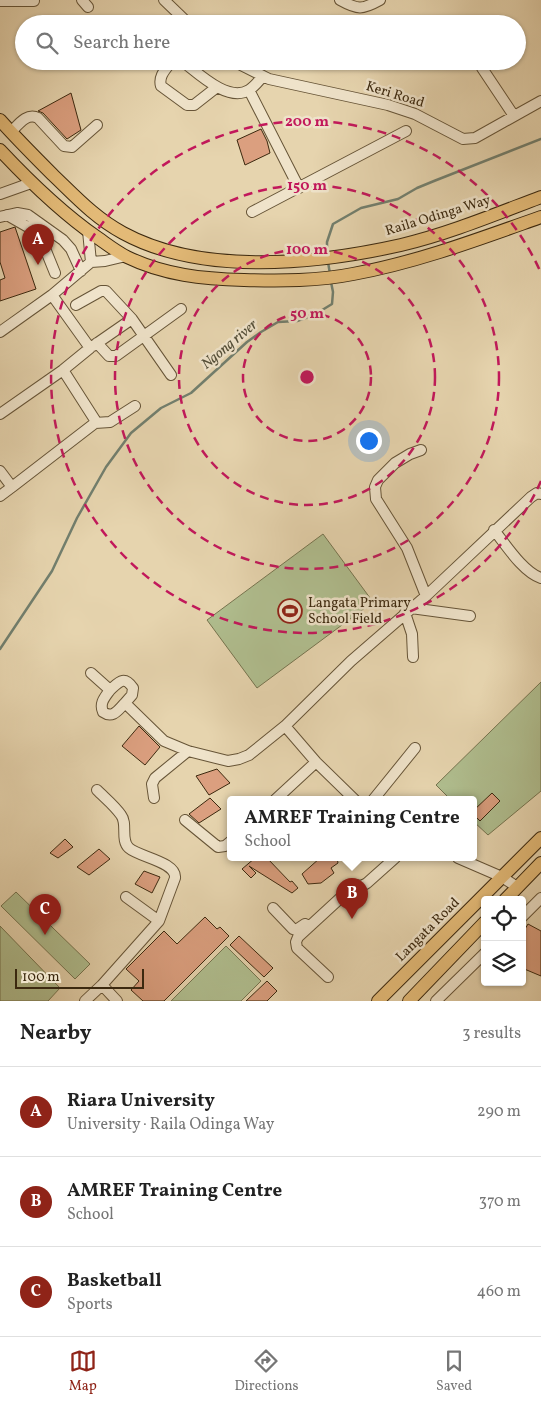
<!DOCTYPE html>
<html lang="en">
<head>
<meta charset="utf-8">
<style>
  body { margin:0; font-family:Vollkorn,serif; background:#f6f6f6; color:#222 }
  .controls { position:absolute; right:15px; bottom:15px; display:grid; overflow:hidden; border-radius:5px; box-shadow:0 1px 4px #0004 }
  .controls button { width:45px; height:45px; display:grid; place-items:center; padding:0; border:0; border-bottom:1px solid #e0e0e0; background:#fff; color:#222; font:25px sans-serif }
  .scale { position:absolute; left:15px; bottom:12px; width:129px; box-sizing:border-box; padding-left:5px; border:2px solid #3c290f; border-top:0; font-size:14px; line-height:18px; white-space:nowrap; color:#3c290f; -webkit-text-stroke:4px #efe3ca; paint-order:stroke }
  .you { position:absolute; left:368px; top:440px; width:18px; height:18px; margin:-12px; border:4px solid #fff; border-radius:50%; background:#1a73e8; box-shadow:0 0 0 8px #1a73e833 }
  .badge { display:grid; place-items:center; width:32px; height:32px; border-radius:50%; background:#8f2418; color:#fff; font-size:16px; font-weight:700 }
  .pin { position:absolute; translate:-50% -41px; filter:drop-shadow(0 1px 2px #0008) }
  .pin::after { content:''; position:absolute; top:26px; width:18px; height:15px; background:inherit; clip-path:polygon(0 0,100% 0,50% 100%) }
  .popup { position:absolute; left:227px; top:796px; width:250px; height:65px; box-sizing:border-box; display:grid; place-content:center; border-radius:5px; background:#fff; filter:drop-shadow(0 1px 4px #0005); font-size:16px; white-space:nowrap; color:#767676 }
  .popup b { font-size:19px; color:#222 }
  .popup::after { content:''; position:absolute; left:50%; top:100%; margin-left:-10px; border:10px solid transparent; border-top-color:#fff }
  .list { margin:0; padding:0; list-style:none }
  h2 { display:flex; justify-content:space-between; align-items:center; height:65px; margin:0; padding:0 20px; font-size:21px }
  h2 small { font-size:16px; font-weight:400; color:#767676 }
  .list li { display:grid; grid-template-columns:32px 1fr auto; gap:15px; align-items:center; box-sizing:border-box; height:90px; padding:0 20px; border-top:1px solid #e0e0e0 }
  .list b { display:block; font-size:19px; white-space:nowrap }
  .list p { margin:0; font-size:16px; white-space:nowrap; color:#767676 }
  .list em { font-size:16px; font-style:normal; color:#767676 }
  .icon { flex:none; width:28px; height:28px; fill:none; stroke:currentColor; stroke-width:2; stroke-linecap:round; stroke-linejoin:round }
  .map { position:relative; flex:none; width:541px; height:1001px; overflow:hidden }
  .search { position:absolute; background:#fff; box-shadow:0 1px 4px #0004; left:15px; right:15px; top:15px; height:55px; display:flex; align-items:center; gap:12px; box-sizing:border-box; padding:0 18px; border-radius:28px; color:#767676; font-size:19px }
  .sheet { height:335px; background:#fff }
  nav { display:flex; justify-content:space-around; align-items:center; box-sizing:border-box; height:70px; border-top:1px solid #e0e0e0; background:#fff; font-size:14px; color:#767676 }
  nav a { display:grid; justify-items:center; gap:2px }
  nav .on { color:#8f2418 }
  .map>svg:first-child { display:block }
  .green { fill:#b0be8f; stroke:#76744f }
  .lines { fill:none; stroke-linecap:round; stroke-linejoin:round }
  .stream { stroke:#727f6e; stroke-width:2.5 }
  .building { fill:#db9f7f; stroke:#3c290f }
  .minor-casing { stroke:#665437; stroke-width:12 }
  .major-casing { stroke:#3c290f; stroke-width:14 }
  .minor { stroke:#efe3ca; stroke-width:10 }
  .major { stroke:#e3ba77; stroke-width:12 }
  .ring { fill:none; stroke:#c2185b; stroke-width:2.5; stroke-dasharray:9 6 }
  .labels { text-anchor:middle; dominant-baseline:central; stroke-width:5; stroke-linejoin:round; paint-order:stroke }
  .street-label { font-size:14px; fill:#3c290f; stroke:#efe3ca }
  .poi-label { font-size:14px; fill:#3c290f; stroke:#efe3ca; text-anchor:start }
  .water-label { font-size:15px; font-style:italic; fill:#524d37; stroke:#efe3ca }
  .centre { fill:#c2185b; stroke:#efe3ca; stroke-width:2.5 }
  .ring-label { font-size:15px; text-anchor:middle; font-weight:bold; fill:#c2185b; stroke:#efe3ca; stroke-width:5; stroke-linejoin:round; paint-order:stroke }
</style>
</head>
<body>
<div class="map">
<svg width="541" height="1001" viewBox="0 0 541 1001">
  <rect width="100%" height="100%" fill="#e6d4ae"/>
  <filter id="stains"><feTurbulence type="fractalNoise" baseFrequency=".004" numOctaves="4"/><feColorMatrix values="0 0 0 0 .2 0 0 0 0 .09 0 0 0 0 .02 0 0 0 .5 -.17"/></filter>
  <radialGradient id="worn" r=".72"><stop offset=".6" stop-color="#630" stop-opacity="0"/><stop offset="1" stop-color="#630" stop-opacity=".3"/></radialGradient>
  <!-- green -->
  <path class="green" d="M323,534l50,68 -116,86 -50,-68z
    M541,682v109l-53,44 -15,-14v-21h-22l-15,-15z
    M16,892l74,72 -15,15 -74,-73z
    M0,926l60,62 -12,13h-48z
    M226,946l35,35 -20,20h-70z"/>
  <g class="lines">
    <!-- stream -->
    <path class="stream" d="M327,254v-12l6,-18 28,-16 37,-9 19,-11 17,-7 107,-42
      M328,262l2,12
      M0,649l52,-78 25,-53 29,-51 25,-34 30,-25 30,-15 56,-51 14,-10 17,-10 19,-1 17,-6 18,-11 1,-12 -2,-10"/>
  </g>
  <!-- building -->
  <path class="building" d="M71,93l10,37 -14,9 -24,-26 -5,-2z
    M261,129l6,12 3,12 -25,12 -8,-25z
    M15,227l21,62 -36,12v-21l5,-2 -5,-16v-30z
    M139,726l21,21 -15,18 -23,-19z
    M217,769l13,14 -21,12 -13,-19z
    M492,793l8,8 -20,20 -7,-7v-3z
    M210,798l11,11 -22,14 -10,-9z
    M65,839l8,8 -15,11 -8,-5z
    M99,849l11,10 -21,16 -12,-8z
    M255,858h12l23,24 2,-1 6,7 -6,5 -43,-27 7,7 -5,5 -9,-9z
    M320,858h17l1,5 -7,5 3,5 -13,10 -13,1 -6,-10z
    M144,871l16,6 -8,16 -17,-9z
    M205,917l12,12 3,-2 9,9 -65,65h-21l-12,-11 8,-9 -13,-12 38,-38 13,13z
    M528,924l13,7v45l-19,-8v-34z
    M239,936l34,32 -9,9 -34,-32z
    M267,981l10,10 -10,10h-21z"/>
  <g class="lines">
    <!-- minor casing -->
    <g class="minor-casing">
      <path id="minor" d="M82,0l6,7
        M164,0l25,24
        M340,0c18,10 22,10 40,0
        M0,1h34
        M172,61c-6,8 -14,15 -11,25l26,19h7l23,-18
        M182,61c16,12 46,42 67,29 5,-3 10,-9 14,-14
        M233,61l36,18 119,26 27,9 48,25 12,-1 66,-37
        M482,68l32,48
        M249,90l50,98
        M11,132c7,-7 16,-20 27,-14l26,28 8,1 25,-22
        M0,194l31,-11
        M252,212l154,-81
        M7,215l21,12 14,14 13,32
        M0,217l17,-4 11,2 35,25 8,9 10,22
        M88,231l3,31
        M76,305l25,-14h5l26,28 39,56
        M0,332l52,-37 39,-33 14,-1 21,-5
        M97,343l12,13h7l65,-47
        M93,346l39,-27
        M63,370l32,50v3
        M0,414l63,-44 27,-22 -38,-53
        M421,450l-11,4 -15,9 -17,17 -3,7 1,12 31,49 19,48
        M0,471l12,16 -12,9
        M12,487l83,-64 15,-1 25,-16
        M494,530c12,15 29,42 47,48
        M411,608l59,8
        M405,613l7,21 1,23
        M91,673l19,17c-5,7 -11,13 -7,22 10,7 15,-2 22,-9l39,38 24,10 40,10 11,-2 10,-4 36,-29
        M110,690c9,-8 14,-15 23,-2l-1,7 -7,8
        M97,790c8,8 18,16 24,25 7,9 -1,25 8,33 10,9 48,14 46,30l-16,43
        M154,798l-2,-14 3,-6 33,-27
        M275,800l41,-38
        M355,800l-39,-38 -31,-36 66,-65 75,-65 105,-99 6,-4 4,1
        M373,800l42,-52
        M185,820l33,27 7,-1 6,-5
        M458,858l44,19 15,10
        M273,908l20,21 3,1 9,-6
        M522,917l19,-19
        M328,977l-31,-29 -1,-6 2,-5 50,-46 7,-6 7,1 5,-3 28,-25
        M102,985l57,-64 -33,-24
        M85,1001l17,-16 15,16
        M436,1001l49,-48"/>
    </g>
    <!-- major casing -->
    <g class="major-casing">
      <path id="major" d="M0,120c17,19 35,37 53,55 22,21 42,43 70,58 79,43 193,31 278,12 47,-11 95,-31 140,-48
        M0,150c30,32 62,63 98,88 10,7 19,14 29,19 37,18 76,22 117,23 37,1 74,1 109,-6 65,-12 126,-35 188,-57
        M505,900l36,-37
        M378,1001l163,-163
        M409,1001l76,-79"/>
    </g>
    <!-- minor -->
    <use href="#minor" class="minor"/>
    <!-- major -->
    <use href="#major" class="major"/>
  </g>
  <!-- distance rings -->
  <g class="ring">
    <circle cx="307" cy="377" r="64"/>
    <circle cx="307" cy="377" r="128"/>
    <circle cx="307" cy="377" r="192"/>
    <path d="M541 481A256 256 0 1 1 541 273"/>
  </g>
  <!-- icons -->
  <defs>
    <g id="stadium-ring" transform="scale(1.25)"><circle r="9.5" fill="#efe3ca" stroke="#8f2418" stroke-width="1.5"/><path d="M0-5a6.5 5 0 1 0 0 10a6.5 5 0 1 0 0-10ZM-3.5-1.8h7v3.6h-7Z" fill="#8f2418"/></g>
  </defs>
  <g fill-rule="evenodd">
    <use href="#stadium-ring" x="290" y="611"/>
  </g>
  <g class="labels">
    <!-- street labels -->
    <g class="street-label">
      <text transform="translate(395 95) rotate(17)">Keri Road</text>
      <text transform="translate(438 216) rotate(-17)">Raila Odinga Way</text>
      <text transform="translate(428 930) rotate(-45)">Langata Road</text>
    </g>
    <!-- poi labels -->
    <g class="poi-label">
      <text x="308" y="603">Langata Primary<tspan x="308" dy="16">School Field</tspan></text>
    </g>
    <!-- water labels -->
    <g class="water-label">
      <text transform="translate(230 345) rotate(-40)">Ngong river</text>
    </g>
  </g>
  <circle cx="307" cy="377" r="8" class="centre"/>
  <g class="ring-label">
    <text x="307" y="126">200 m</text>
    <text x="307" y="190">150 m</text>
    <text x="307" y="254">100 m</text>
    <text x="307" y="318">50 m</text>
  </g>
  <rect width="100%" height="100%" filter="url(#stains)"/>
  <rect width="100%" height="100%" fill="url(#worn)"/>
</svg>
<div class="controls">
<button><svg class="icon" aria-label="locate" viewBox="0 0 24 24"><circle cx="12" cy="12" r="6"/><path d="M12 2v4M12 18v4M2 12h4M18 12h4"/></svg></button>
<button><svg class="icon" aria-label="layers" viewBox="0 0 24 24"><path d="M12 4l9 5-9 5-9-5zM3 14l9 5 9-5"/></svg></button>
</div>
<div class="scale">100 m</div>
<div class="you"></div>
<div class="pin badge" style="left:38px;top:265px">A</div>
<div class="pin badge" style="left:352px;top:919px">B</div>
<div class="popup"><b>AMREF Training Centre</b>School</div>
<div class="pin badge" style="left:45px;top:935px">C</div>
<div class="search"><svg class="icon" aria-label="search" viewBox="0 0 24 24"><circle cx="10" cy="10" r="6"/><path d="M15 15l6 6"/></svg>Search here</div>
</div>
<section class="sheet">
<h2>Nearby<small>3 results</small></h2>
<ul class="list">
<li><span class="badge">A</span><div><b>Riara University</b><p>University · Raila Odinga Way</p></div><em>290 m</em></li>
<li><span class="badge">B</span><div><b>AMREF Training Centre</b><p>School</p></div><em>370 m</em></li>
<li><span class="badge">C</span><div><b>Basketball</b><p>Sports</p></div><em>460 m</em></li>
</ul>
</section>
<nav>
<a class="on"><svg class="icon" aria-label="map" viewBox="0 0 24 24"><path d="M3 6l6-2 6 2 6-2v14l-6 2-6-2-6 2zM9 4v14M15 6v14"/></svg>Map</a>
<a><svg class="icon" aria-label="directions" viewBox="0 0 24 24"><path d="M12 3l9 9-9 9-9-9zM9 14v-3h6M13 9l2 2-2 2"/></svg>Directions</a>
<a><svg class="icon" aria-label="saved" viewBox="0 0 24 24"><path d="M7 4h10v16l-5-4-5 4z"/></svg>Saved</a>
</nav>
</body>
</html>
